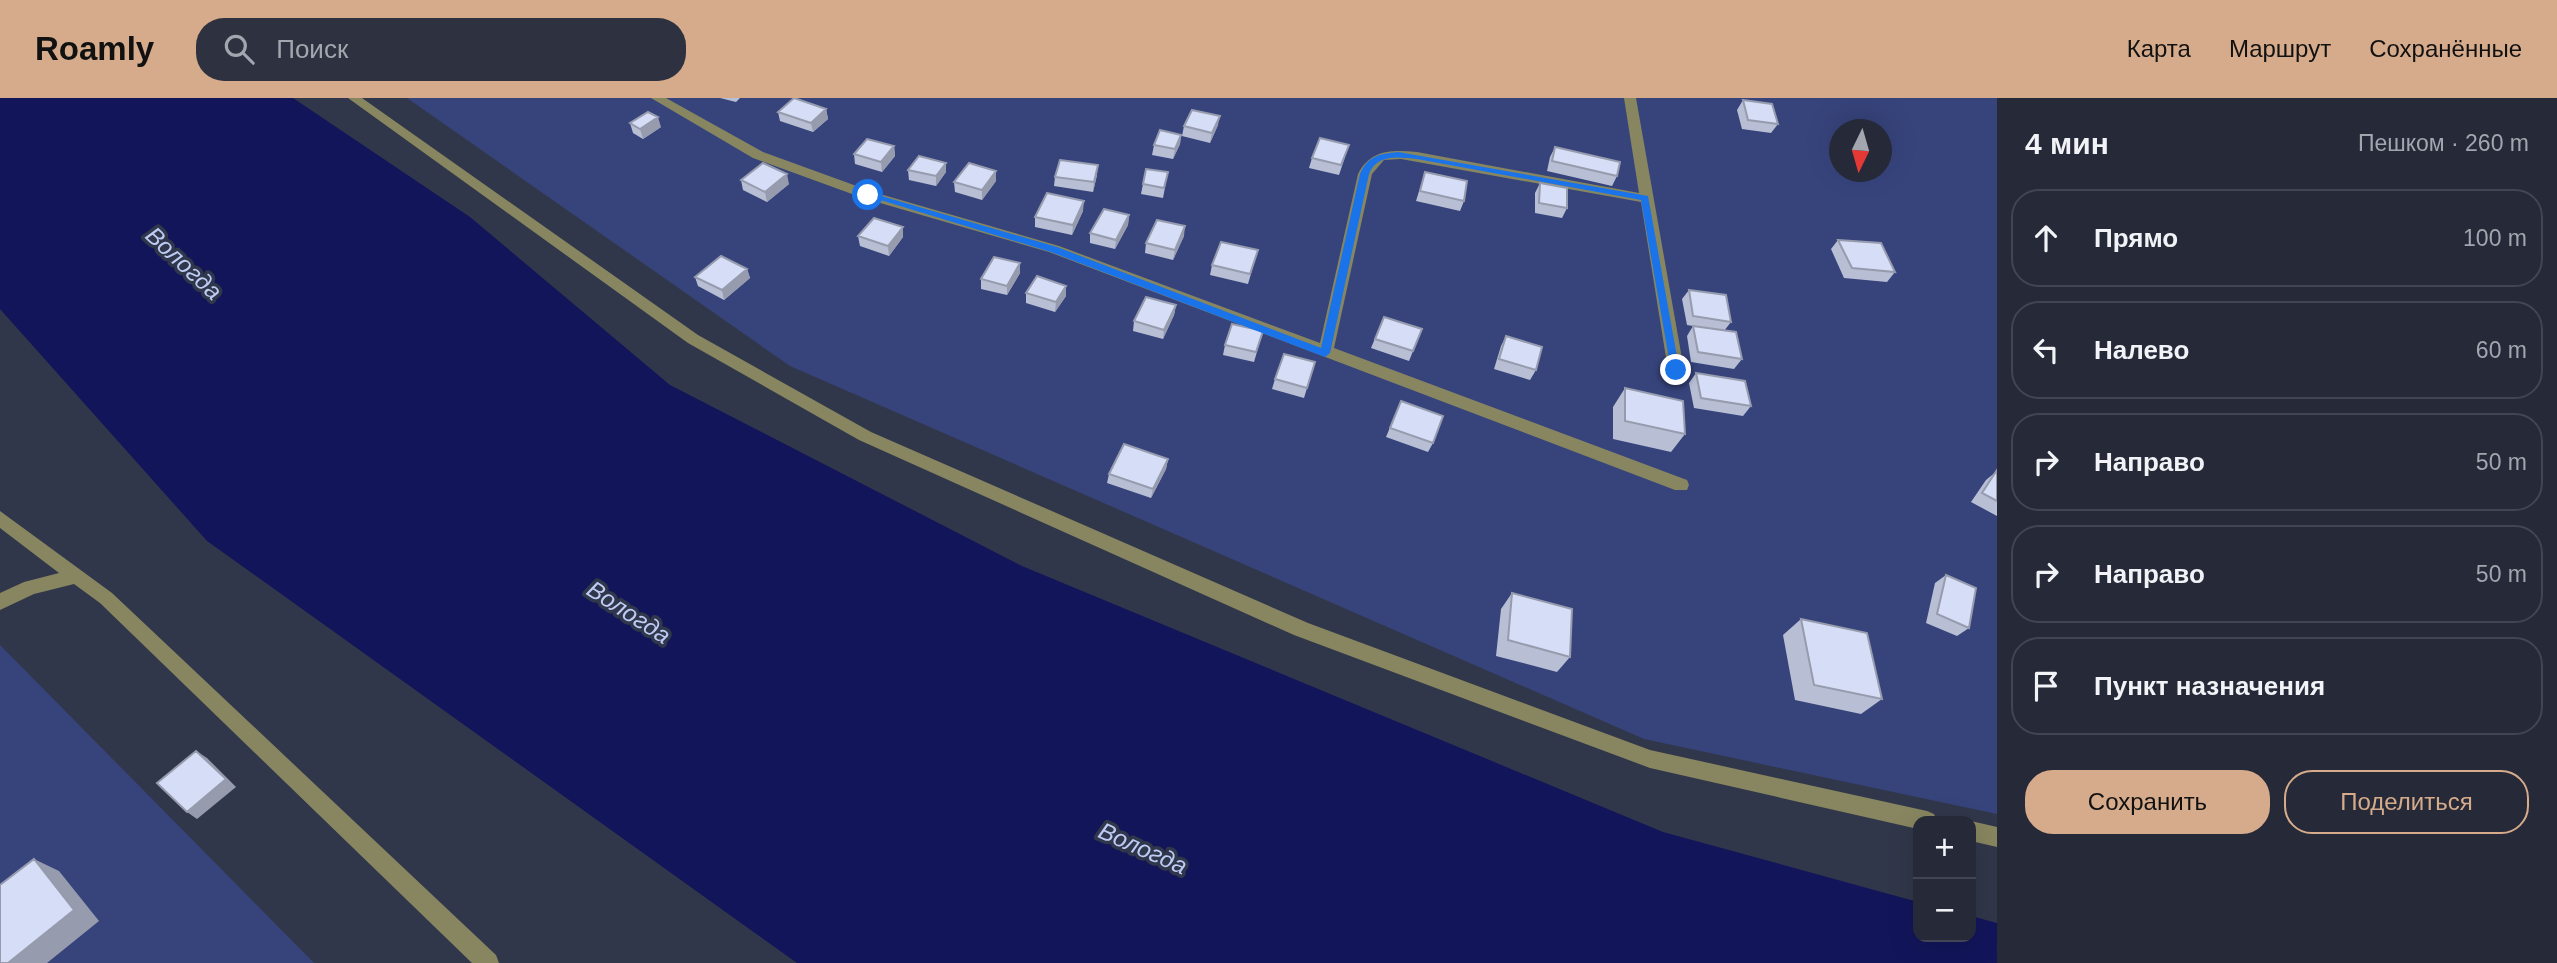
<!DOCTYPE html>
<html lang="ru">
<head>
<meta charset="utf-8">
<style>
  body { margin:0; font-family:Arial,sans-serif; background:#2d3140; color:#f1f3f6 }
  .controls { position:absolute; right:21px; bottom:21px; display:grid; overflow:hidden; border-radius:14px; box-shadow:0 7px 28px #0002 }
  .controls button { width:63px; height:63px; display:grid; place-items:center; padding:0; border:0; border-bottom:2px solid #424553; background:#252938; color:#f1f3f6; font:35px sans-serif }
  .compass { position:absolute; left:1829px; top:21px; width:63px; height:63px; border-radius:50%; background:#252938; box-shadow:0 7px 28px #0002; rotate:185deg }
  .stop { position:absolute; width:21px; height:21px; margin:-16px; border:5px solid #1a73e8; border-radius:50%; background:#fff }
  .stop.end { background:#1a73e8; border-color:#fff; box-shadow:0 2px 7px #0008 }
  .list { margin:0; padding:0; list-style:none }
  h2 { display:flex; justify-content:space-between; align-items:center; height:91px; margin:0; padding:0 28px; font-size:30px }
  h2 small { font-size:23px; font-weight:400; color:#a3a6ae }
  .list li { display:grid; grid-template-columns:46px 1fr auto; gap:21px; align-items:center; box-sizing:border-box; height:98px; margin:0 14px 14px; padding:0 14px; border:2px solid #424553; border-radius:28px }
  .list b { display:block; font-size:26px; white-space:nowrap }
  .list em { font-size:23px; font-style:normal; color:#a3a6ae }
  .actions { display:flex; gap:14px; padding:21px 28px }
  .actions a { flex:1; padding:16px 0; border:2px solid #d6ab8b; border-radius:28px; text-align:center; font-size:24px; color:#d6ab8b }
  .actions .main { background:#d6ab8b; color:#111 }
  .icon { flex:none; width:38px; height:38px; fill:none; stroke:currentColor; stroke-width:2; stroke-linecap:round; stroke-linejoin:round }
  .map { position:relative; flex:none; width:1997px; height:865px; overflow:hidden }
  header { display:flex; align-items:center; gap:42px; box-sizing:border-box; height:98px; padding:0 35px; background:#d6ab8b; color:#111 }
  header strong { font-size:33px }
  nav { display:flex; gap:38px; margin-inline-start:auto; font-size:24px }
  .search { width:490px; height:63px; background:#2d3140; display:flex; align-items:center; gap:18px; box-sizing:border-box; padding:0 24px; border-radius:28px; color:#a3a6ae; font-size:26px }
  main { display:flex }
  aside { flex:1; background:#252938 }
  .map>svg:first-child { display:block }
  .green { fill:#37447c; fill-rule:evenodd }
  .water { fill:#12155a }
  .lines { fill:none; stroke-linecap:round; stroke-linejoin:round }
  .minor { fill:#878660; fill-rule:evenodd }
  .wall { fill:#b8bfd4 }
  .shaded-wall { fill:#969bad }
  .building { fill:#d6def7; stroke:#969bad; stroke-width:2 }
  .route { fill:#1a73e8 }
  .labels { text-anchor:middle; dominant-baseline:central; stroke-width:7; stroke-linejoin:round; paint-order:stroke }
  .water-label { font-size:24px; font-style:italic; fill:#becbf5; stroke:#31374a }
</style>
</head>
<body>
<header>
<strong>Roamly</strong>
<div class="search"><svg class="icon" aria-label="search" viewBox="0 0 24 24"><circle cx="10" cy="10" r="6"/><path d="M15 15l6 6"/></svg>Поиск</div>
<nav><a>Карта</a><a>Маршрут</a><a>Сохранённые</a></nav>
</header>
<main>
<div class="map">
<svg width="1997" height="865" viewBox="0 0 1997 865">
  <rect width="100%" height="100%" fill="#31374a"/>
  <!-- green -->
  <path class="green" d="M407,0h1590v716l-353,-75 -854,-373zM1840,32h42v42h-42z
    M0,547l314,318h-314z"/>
  <!-- water -->
  <path class="water" d="M0,0h293l177,119 200,168 352,181 641,266 255,70v35h53v-21l26,7v40h-1200l-590,-422 -207,-232z"/>
  <g class="lines">
    <!-- minor -->
    <path class="minor" d="M348,0h14l336,237 173,97 437,191 342,127 277,61 7,3 3,7h-19v8l-268,-61 -356,-133 -435,-195 -171,-97z
      M651,0h15l97,54 110,40 186,54 261,97 38,-169c13,-25 34,-24 59,-22l222,41 -15,-95h12l48,272 -2,4h-12l-2,-4 -27,-168 -240,-43 -17,1 -12,14 -38,174 353,132 2,5 -2,5h-12l-626,-238 -186,-54 -110,-40z
      M0,413l112,82 384,362 3,8h-27l-372,-360 -26,-19 -40,10 -34,16v-17l24,-11 35,-9 -59,-45z
      M1970,723h1l26,6v20l-26,-6z"/>
  </g>
  <!-- wall -->
  <path class="wall" d="M720,0h20l-4,4z
    M1743,2l35,24 -7,9 -29,-4 -5,-19z
    M826,11l2,10 -15,13 -33,-11 -2,-9z
    M630,25l31,4 -18,12 -10,-6z
    M1218,27l-8,18 -28,-7 2,-10z
    M1181,37l-1,9 -7,15 -21,-4 2,-10z
    M1349,47l-10,30 -30,-7 3,-10z
    M894,48l1,10 -13,16 -27,-8 -1,-10z
    M1555,49l62,29 -5,10 -65,-15 3,-14z
    M908,72l38,2 -10,14 -27,-6z
    M1425,74l39,29 -4,10 -44,-10z
    M1097,77l-4,17 -39,-6 1,-9z
    M741,82l48,4 -22,18 -24,-12z
    M996,83l-14,19 -27,-8 -1,-10z
    M1166,84l-3,16 -22,-4 2,-10z
    M1540,85l27,25 -5,10 -27,-5v-20z
    M1083,113l-11,24 -37,-8v-10z
    M1129,117l-1,10 -13,24 -25,-6v-10z
    M858,138l45,1 -14,19 -29,-10z
    M1184,138l-11,24 -28,-7 1,-10z
    M1838,142l57,32 -8,10 -43,-4 -13,-29z
    M1258,152l-10,34 -38,-9 2,-10z
    M747,171l3,9 -26,22 -26,-14 -3,-9z
    M1020,175l-13,22 -26,-6v-10z
    M1689,192l42,32 -7,9 18,28 -8,10 -43,-7 -4,-26 6,-10 -6,-1 -5,-26z
    M1026,195l40,3 -11,16 -29,-9z
    M1176,207l-2,10 -11,24 -30,-8 1,-10z
    M1384,219l38,12 -13,32 -38,-13z
    M1263,233l-9,31 -31,-7 2,-10z
    M1506,238l30,34 -6,10 -36,-11 7,-23z
    M1315,264l-11,36 -32,-9 3,-10z
    M1696,275l55,33 -8,10 -49,-8 -5,-25z
    M1625,290l60,46 -14,18 -58,-13v-32z
    M1401,303l32,42 -5,9 -42,-15z
    M1168,361l-2,10 -15,29 -44,-15 2,-9z
    M1997,373v45l-26,-14 15,-22z
    M1946,477l23,53 -12,8 -31,-13 9,-40z
    M1512,495l58,64 -13,15 -61,-16 5,-47z
    M1801,521l81,80 -21,15 -66,-14 -12,-65z"/>
  <!-- shaded-wall -->
  <path class="shaded-wall" d="M826,11l2,10 -15,13 -2,-9z
    M1220,18l-2,9 -8,18 2,-10z
    M658,19l3,10 -18,12 -3,-10z
    M1181,37l-1,9 -7,15 2,-10z
    M894,48l1,10 -13,16 -1,-10z
    M946,65v9l-10,14v-10z
    M1098,67l-1,10 -4,17 1,-10z
    M996,73v10l-14,19v-10z
    M787,76l2,10 -22,18 -2,-10z
    M1084,103l-1,10 -11,24 1,-10z
    M1129,117l-1,10 -13,24 1,-9z
    M1185,128l-1,10 -11,24 2,-10z
    M903,129v10l-14,19 -1,-10z
    M1020,165v10l-13,22v-9z
    M747,171l3,9 -26,22 -2,-10z
    M1066,188v10l-11,16 1,-10z
    M1176,207l-2,10 -11,24 1,-9z
    M1168,361l-2,10 -15,29 2,-9z
    M196,653l11,7 29,29 -39,32 -10,-7z
    M34,761l25,12 40,50 -52,42h-39z"/>
  <!-- building -->
  <path class="building" d="M794,0l32,11 -15,14 -33,-11z
    M1743,2l29,4 6,20 -30,-4z
    M1192,12l28,6 -8,17 -28,-7z
    M648,14l10,5 -18,12 -10,-6z
    M1160,32l21,5 -6,14 -21,-4z
    M1320,40l29,7 -8,20 -29,-7z
    M867,41l27,7 -13,16 -27,-8z
    M1555,49l65,15 -3,14 -65,-15z
    M919,58l27,7 -10,13 -28,-6z
    M1060,62l38,5 -4,17 -39,-5z
    M763,65l24,11 -22,18 -24,-12z
    M969,65l27,8 -14,19 -28,-8z
    M1146,71l22,3 -4,16 -21,-4z
    M1425,74l42,9 -3,20 -44,-10z
    M1540,85l27,5v20l-28,-5z
    M1047,95l37,8 -11,24 -38,-8z
    M1104,111l25,6 -13,25 -26,-7z
    M874,120l29,9 -15,19 -30,-10z
    M1157,122l28,6 -10,24 -29,-7z
    M1838,142l43,3 14,29 -43,-4z
    M1221,144l37,8 -8,24 -38,-9z
    M721,158l26,13 -25,21 -27,-13z
    M994,159l26,6 -13,23 -26,-7z
    M1037,178l29,10 -10,16 -30,-9z
    M1689,192l37,5 5,27 -38,-6z
    M1146,199l30,8 -12,25 -30,-9z
    M1384,219l38,12 -9,22 -38,-12z
    M1232,226l31,7 -7,21 -31,-7z
    M1693,228l43,6 6,27 -44,-7z
    M1506,238l36,11 -6,23 -37,-11z
    M1284,256l31,8 -8,26 -32,-9z
    M1696,275l49,8 6,25 -50,-8z
    M1625,290l58,13 2,33 -60,-13z
    M1401,303l42,15 -10,27 -43,-15z
    M1124,346l44,15 -15,30 -44,-15z
    M1997,372v31l-15,-8z
    M1946,477l30,13 -7,40 -32,-14z
    M1512,495l60,16 -2,48 -62,-17z
    M1801,521l66,14 15,66 -68,-14z
    M196,653l30,28 -39,33 -30,-29z
    M34,761l40,51 -66,53h-8v-78z"/>
  <!-- route -->
  <path class="route" d="M1398,54l250,44 32,177 -9,-3 -30,-170 -224,-41c-19,-2 -40,-5 -48,15l-39,179 -5,4 -274,-105 -187,-57 7,-2 186,54 264,101 39,-174c8,-18 19,-20 38,-22z"/>
  <g class="labels">
    <!-- water labels -->
    <g class="water-label">
      <text transform="translate(184 165) rotate(43)">Вологда</text>
      <text transform="translate(629 514) rotate(33)">Вологда</text>
      <text transform="translate(1143 750) rotate(24)">Вологда</text>
    </g>
  </g>
</svg>
<div class="controls">
<button>+</button>
<button>−</button>
</div>
<svg class="compass" viewBox="-18 -18 36 36"><path d="M0-13l5 13h-10z" fill="#e53935"/><path d="M0 13l5-13h-10z" fill="#a3a6ae"/></svg>
<div class="stop" style="left:868px;top:97px"></div>
<div class="stop end" style="left:1676px;top:272px"></div>
</div>
<aside>
<h2>4 мин<small>Пешком · 260 m</small></h2>
<ul class="list">
<li><svg class="icon" aria-label="ahead" viewBox="0 0 24 24"><path d="M12 20V5M6 11l6-6 6 6"/></svg><div><b>Прямо</b></div><em>100 m</em></li>
<li><svg class="icon" aria-label="left" viewBox="0 0 24 24"><path d="M17 20v-9H6M10 6l-5 5 5 5"/></svg><div><b>Налево</b></div><em>60 m</em></li>
<li><svg class="icon" aria-label="right" viewBox="0 0 24 24"><path d="M7 20v-9h11M14 6l5 5-5 5"/></svg><div><b>Направо</b></div><em>50 m</em></li>
<li><svg class="icon" aria-label="right" viewBox="0 0 24 24"><path d="M7 20v-9h11M14 6l5 5-5 5"/></svg><div><b>Направо</b></div><em>50 m</em></li>
<li><svg class="icon" aria-label="arrive" viewBox="0 0 24 24"><path d="M6 21V4h12l-3 4 3 4H6"/></svg><div><b>Пункт назначения</b></div></li>
</ul>
<div class="actions"><a class="main">Сохранить</a><a>Поделиться</a></div>
</aside>
</main>
</body>
</html>
